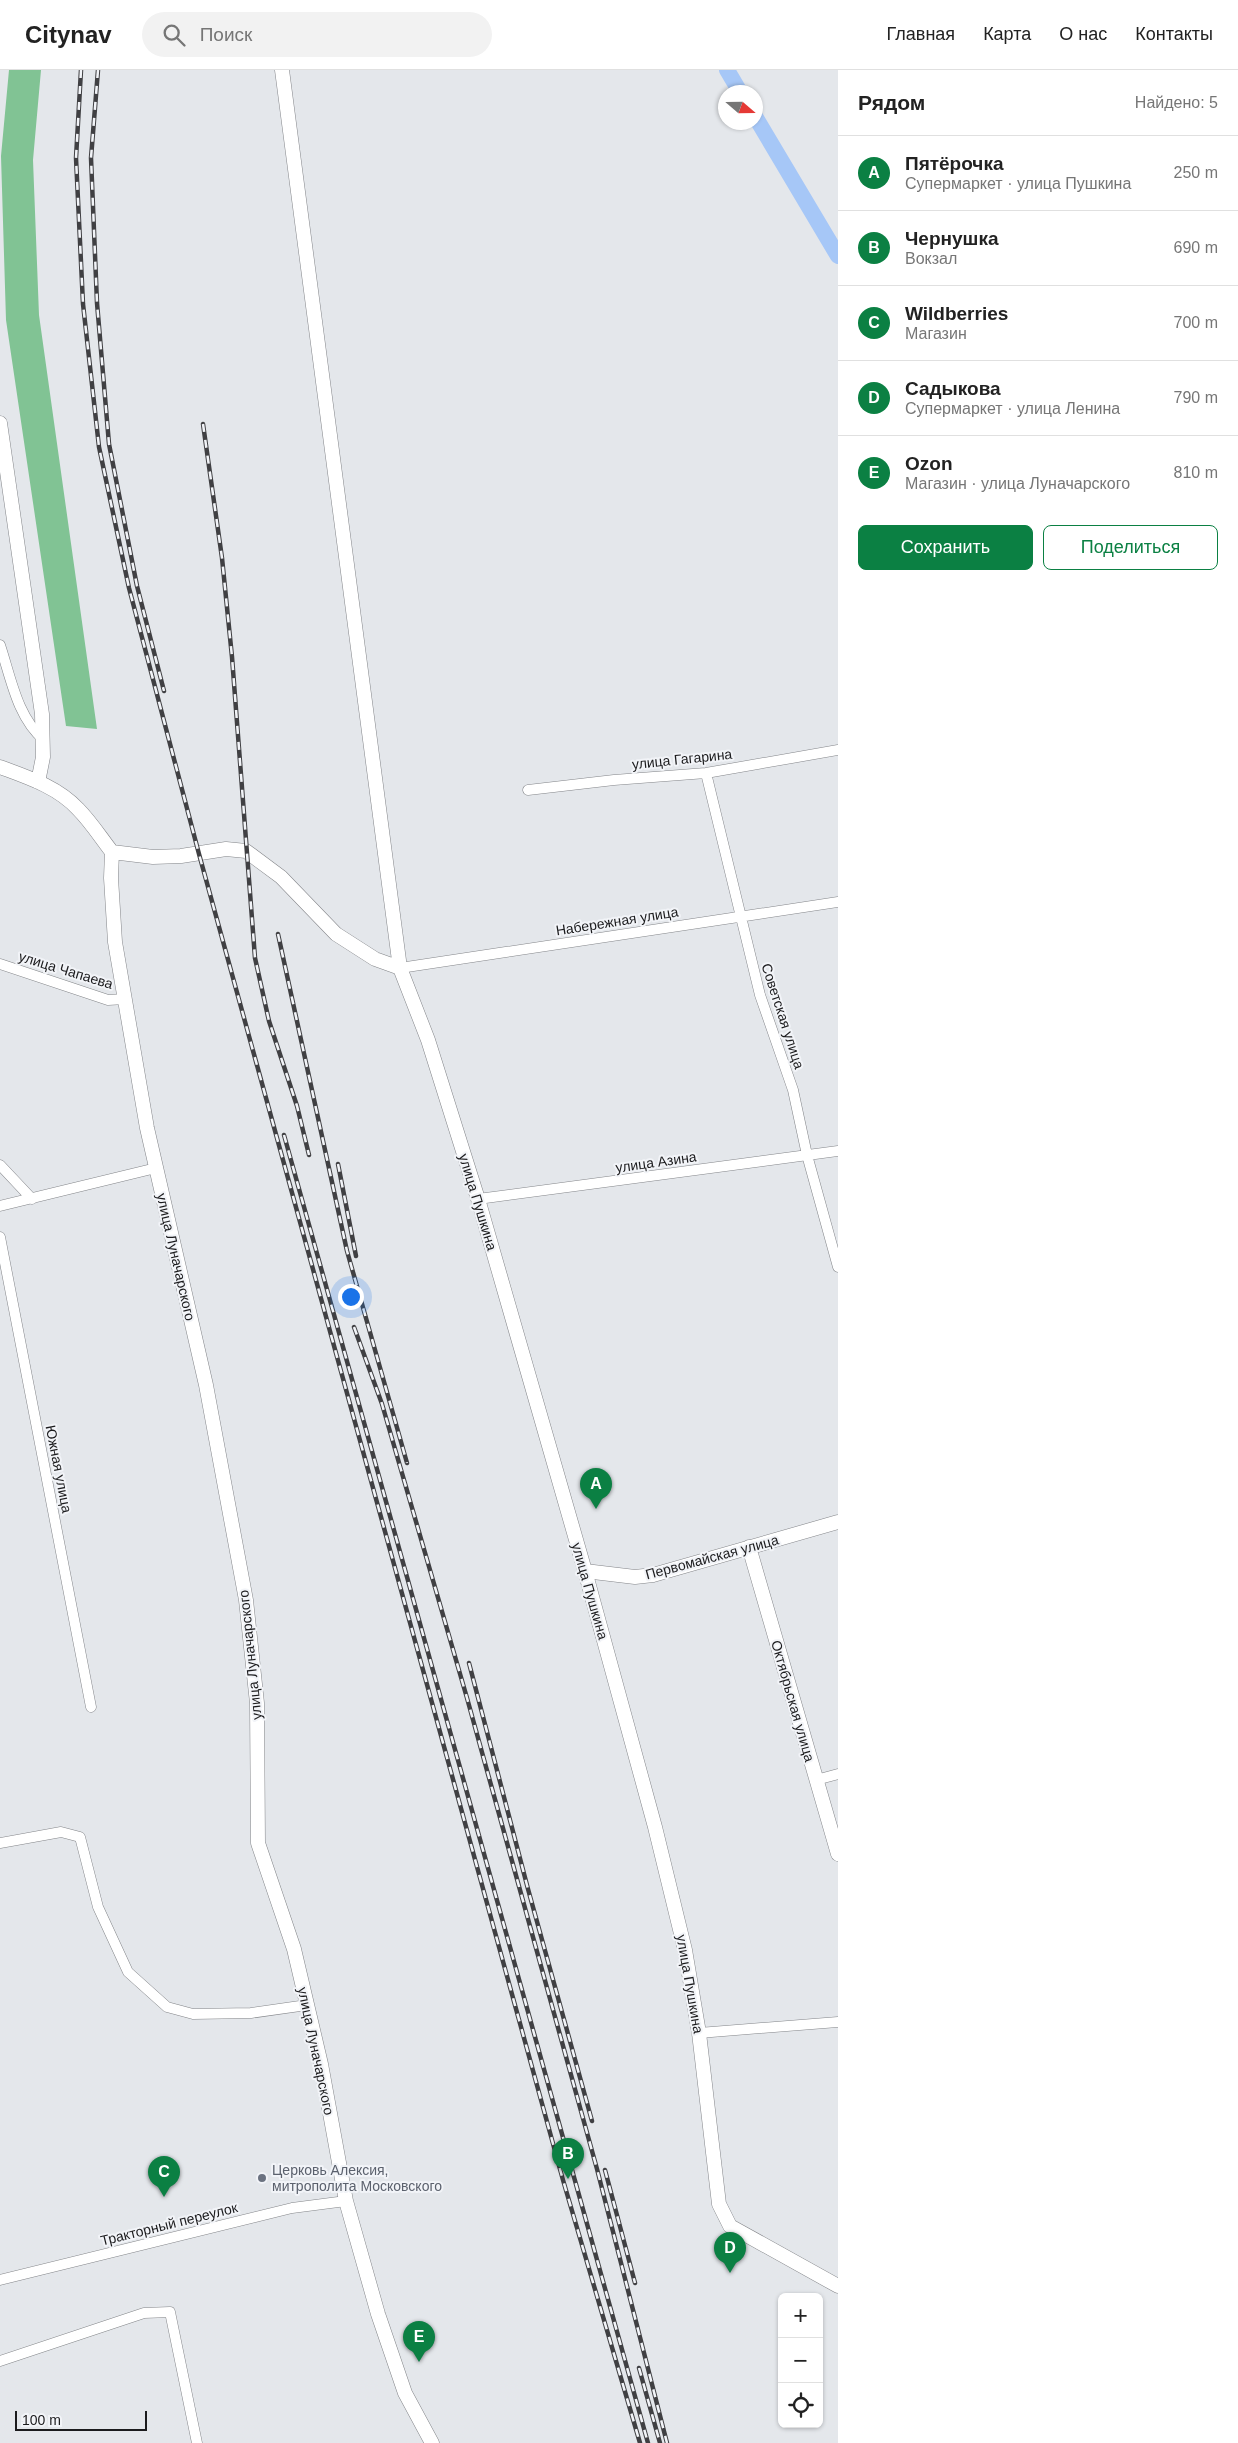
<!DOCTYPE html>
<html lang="ru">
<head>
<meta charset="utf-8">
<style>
  body { margin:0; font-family:Helvetica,sans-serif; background:#f2f2f2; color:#222 }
  .controls { position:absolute; right:15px; bottom:15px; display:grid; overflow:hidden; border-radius:8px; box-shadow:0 1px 4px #0004 }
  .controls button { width:45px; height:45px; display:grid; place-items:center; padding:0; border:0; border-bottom:1px solid #e0e0e0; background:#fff; color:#222; font:25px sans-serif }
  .compass { position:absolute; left:718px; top:15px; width:45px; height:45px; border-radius:50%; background:#fff; box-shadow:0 1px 4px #0004; rotate:110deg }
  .scale { position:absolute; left:15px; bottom:12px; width:132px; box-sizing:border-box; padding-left:5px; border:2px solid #1b1b1d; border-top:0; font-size:14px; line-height:18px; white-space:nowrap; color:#1b1b1d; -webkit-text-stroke:4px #f2f4f8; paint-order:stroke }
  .you { position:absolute; left:350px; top:1226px; width:18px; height:18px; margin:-12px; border:4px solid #fff; border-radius:50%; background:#1a73e8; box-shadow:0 0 0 8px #1a73e833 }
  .badge { display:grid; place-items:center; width:32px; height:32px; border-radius:50%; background:#0b8043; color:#fff; font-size:16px; font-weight:700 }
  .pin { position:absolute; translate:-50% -41px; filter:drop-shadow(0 1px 2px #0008) }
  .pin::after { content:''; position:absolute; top:26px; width:18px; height:15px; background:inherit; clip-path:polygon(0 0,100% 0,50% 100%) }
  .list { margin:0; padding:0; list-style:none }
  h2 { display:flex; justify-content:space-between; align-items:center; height:65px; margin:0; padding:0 20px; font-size:21px }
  h2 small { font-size:16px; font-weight:400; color:#767676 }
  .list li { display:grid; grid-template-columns:32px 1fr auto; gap:15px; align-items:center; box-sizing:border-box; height:75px; padding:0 20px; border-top:1px solid #e0e0e0 }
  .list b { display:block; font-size:19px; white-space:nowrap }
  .list p { margin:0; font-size:16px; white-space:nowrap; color:#767676 }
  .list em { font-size:16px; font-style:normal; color:#767676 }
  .actions { display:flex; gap:10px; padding:15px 20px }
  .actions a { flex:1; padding:11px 0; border:1px solid #0b8043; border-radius:8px; text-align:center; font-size:18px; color:#0b8043 }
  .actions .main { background:#0b8043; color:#fff }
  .icon { flex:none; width:28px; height:28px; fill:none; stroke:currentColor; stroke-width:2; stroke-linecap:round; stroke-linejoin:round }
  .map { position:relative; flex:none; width:838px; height:2373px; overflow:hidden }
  header { display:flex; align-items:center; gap:30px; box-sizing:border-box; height:70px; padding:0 25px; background:#fff; border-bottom:1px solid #e0e0e0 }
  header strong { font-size:24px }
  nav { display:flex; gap:28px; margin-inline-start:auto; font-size:18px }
  .search { width:350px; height:45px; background:#f2f2f2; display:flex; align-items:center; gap:12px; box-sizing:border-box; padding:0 18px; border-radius:28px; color:#767676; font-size:19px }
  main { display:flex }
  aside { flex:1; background:#fff }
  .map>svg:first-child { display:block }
  .forest { fill:#81c394 }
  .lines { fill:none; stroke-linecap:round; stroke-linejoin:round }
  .river { stroke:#a6c7f7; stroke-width:16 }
  .street-casing { stroke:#838589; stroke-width:11 }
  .secondary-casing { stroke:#838589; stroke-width:15 }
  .street { stroke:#fff; stroke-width:10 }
  .secondary { stroke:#fff; stroke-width:14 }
  .rail-casing { stroke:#404043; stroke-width:4.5 }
  .rail { stroke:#f2f4f8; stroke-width:2.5; stroke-dasharray:8; stroke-linecap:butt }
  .worship-dot { fill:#6b7280; stroke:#f2f4f8; stroke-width:2 }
  .labels { text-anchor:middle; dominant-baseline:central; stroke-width:4; stroke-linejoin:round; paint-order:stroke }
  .street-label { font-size:14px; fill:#1b1b1d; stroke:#f2f4f8 }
  .worship-label { font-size:14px; fill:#5b616d; stroke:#f2f4f8; text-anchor:start }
</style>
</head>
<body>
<header>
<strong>Citynav</strong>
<div class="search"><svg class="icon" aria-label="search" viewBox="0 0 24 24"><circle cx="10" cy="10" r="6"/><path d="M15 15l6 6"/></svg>Поиск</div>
<nav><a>Главная</a><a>Карта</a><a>О нас</a><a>Контакты</a></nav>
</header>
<main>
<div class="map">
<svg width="838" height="2373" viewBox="0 0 838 2373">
  <rect width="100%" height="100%" fill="#e4e7eb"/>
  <!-- forest -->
  <path class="forest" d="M9,0h32l-8,90 6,155 58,414 -31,-3 -60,-406 -5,-164z"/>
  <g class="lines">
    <!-- river -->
    <path class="river" d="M727,0l13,22
      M756,48l82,138"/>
    <!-- street casing -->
    <g class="street-casing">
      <path id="street" d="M0,575c11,33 17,72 44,95
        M706,703l54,222 33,95 14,65 31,112
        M528,720l86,-10 92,-7 132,-23
        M0,894l108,36 17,-1
        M400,898l438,-66
        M0,1095l32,34
        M478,1129l360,-48
        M0,1136l156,-38
        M0,1167l91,470
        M816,1710l22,-6
        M0,1773l61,-11 19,5 18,70 30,65 39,35 26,7 58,-1 56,-8
        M699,1963l139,-11
        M0,2210l292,-72 54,-7
        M0,2291l144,-48 26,-1 27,131"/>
    </g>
    <!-- secondary casing -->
    <g class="secondary-casing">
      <path id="secondary" d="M282,0l118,898 28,72 50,159 107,372 70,256 30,123 14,83 20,171 11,22 108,60
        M0,353l42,291 1,43 -5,25
        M0,697c27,10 58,20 78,42 13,13 23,29 34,43
        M112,782l-1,26 4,64 32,186 59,257 40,215 11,103 1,140 36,106 27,115 25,137 32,113 27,79 27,50
        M112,782l41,5 28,-1 45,-7 20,2 35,26 55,57 39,25 25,9
        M749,1477l89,307
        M585,1501l50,6 18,-2 185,-53"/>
    </g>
    <!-- street -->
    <use href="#street" class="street"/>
    <!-- secondary -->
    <use href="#secondary" class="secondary"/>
    <!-- rail casing -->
    <g class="rail-casing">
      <path id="rail" d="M81,0l-5,88 7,146 16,143 30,141 70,266 364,1326 77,263
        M98,0l-7,88 6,145 12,141 28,142 27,105
        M203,354l19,134 10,99 23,301 14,63 28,85 12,49
        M278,864l69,317 60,212
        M284,1065l364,1308
        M338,1094l18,92
        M354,1257l28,77 85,294 130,471 70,274
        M469,1593l59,226 64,232
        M605,2100l30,113
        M639,2298l21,75"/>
    </g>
    <!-- rail -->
    <use href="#rail" class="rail"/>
  </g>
  <!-- markers -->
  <circle class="worship-dot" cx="262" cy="2108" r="5"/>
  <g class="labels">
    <!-- street labels -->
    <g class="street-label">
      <text transform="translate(682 689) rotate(-6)">улица Гагарина</text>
      <text transform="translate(617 851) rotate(-9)">Набережная улица</text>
      <text transform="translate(66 900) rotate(17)">улица Чапаева</text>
      <text transform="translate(783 946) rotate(72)">Советская улица</text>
      <text transform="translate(656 1092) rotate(-8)">улица Азина</text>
      <text transform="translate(478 1132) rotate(73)">улица Пушкина</text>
      <text transform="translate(176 1187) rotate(77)">улица Луначарского</text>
      <text transform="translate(59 1399) rotate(79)">Южная улица</text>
      <text transform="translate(712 1487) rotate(-15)">Первомайская улица</text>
      <text transform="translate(590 1521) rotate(74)">улица Пушкина</text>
      <text transform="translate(250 1585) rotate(-96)">улица Луначарского</text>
      <text transform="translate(793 1631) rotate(74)">Октябрьская улица</text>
      <text transform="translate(690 1914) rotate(80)">улица Пушкина</text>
      <text transform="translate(316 1981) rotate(78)">улица Луначарского</text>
      <text transform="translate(169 2154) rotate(-14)">Тракторный переулок</text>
    </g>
    <!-- worship labels -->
    <g class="worship-label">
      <text x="272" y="2100">Церковь Алексия,<tspan x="272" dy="16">митрополита Московского</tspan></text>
    </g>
  </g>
</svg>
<div class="controls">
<button>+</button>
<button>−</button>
<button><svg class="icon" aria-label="locate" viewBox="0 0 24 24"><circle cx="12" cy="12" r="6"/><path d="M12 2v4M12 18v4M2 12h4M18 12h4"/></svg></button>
</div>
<svg class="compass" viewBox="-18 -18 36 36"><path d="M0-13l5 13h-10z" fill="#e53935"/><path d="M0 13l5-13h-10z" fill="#767676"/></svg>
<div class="scale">100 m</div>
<div class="you"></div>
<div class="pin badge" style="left:596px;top:1439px">A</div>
<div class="pin badge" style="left:568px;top:2109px">B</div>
<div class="pin badge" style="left:164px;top:2127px">C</div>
<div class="pin badge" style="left:730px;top:2203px">D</div>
<div class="pin badge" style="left:419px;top:2292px">E</div>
</div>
<aside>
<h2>Рядом<small>Найдено: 5</small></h2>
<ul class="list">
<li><span class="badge">A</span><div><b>Пятёрочка</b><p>Супермаркет · улица Пушкина</p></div><em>250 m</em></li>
<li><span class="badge">B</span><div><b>Чернушка</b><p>Вокзал</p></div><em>690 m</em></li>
<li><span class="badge">C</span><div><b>Wildberries</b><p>Магазин</p></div><em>700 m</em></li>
<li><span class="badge">D</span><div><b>Садыкова</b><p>Супермаркет · улица Ленина</p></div><em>790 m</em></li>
<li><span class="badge">E</span><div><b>Ozon</b><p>Магазин · улица Луначарского</p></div><em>810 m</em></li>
</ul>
<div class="actions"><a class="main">Сохранить</a><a>Поделиться</a></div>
</aside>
</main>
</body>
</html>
